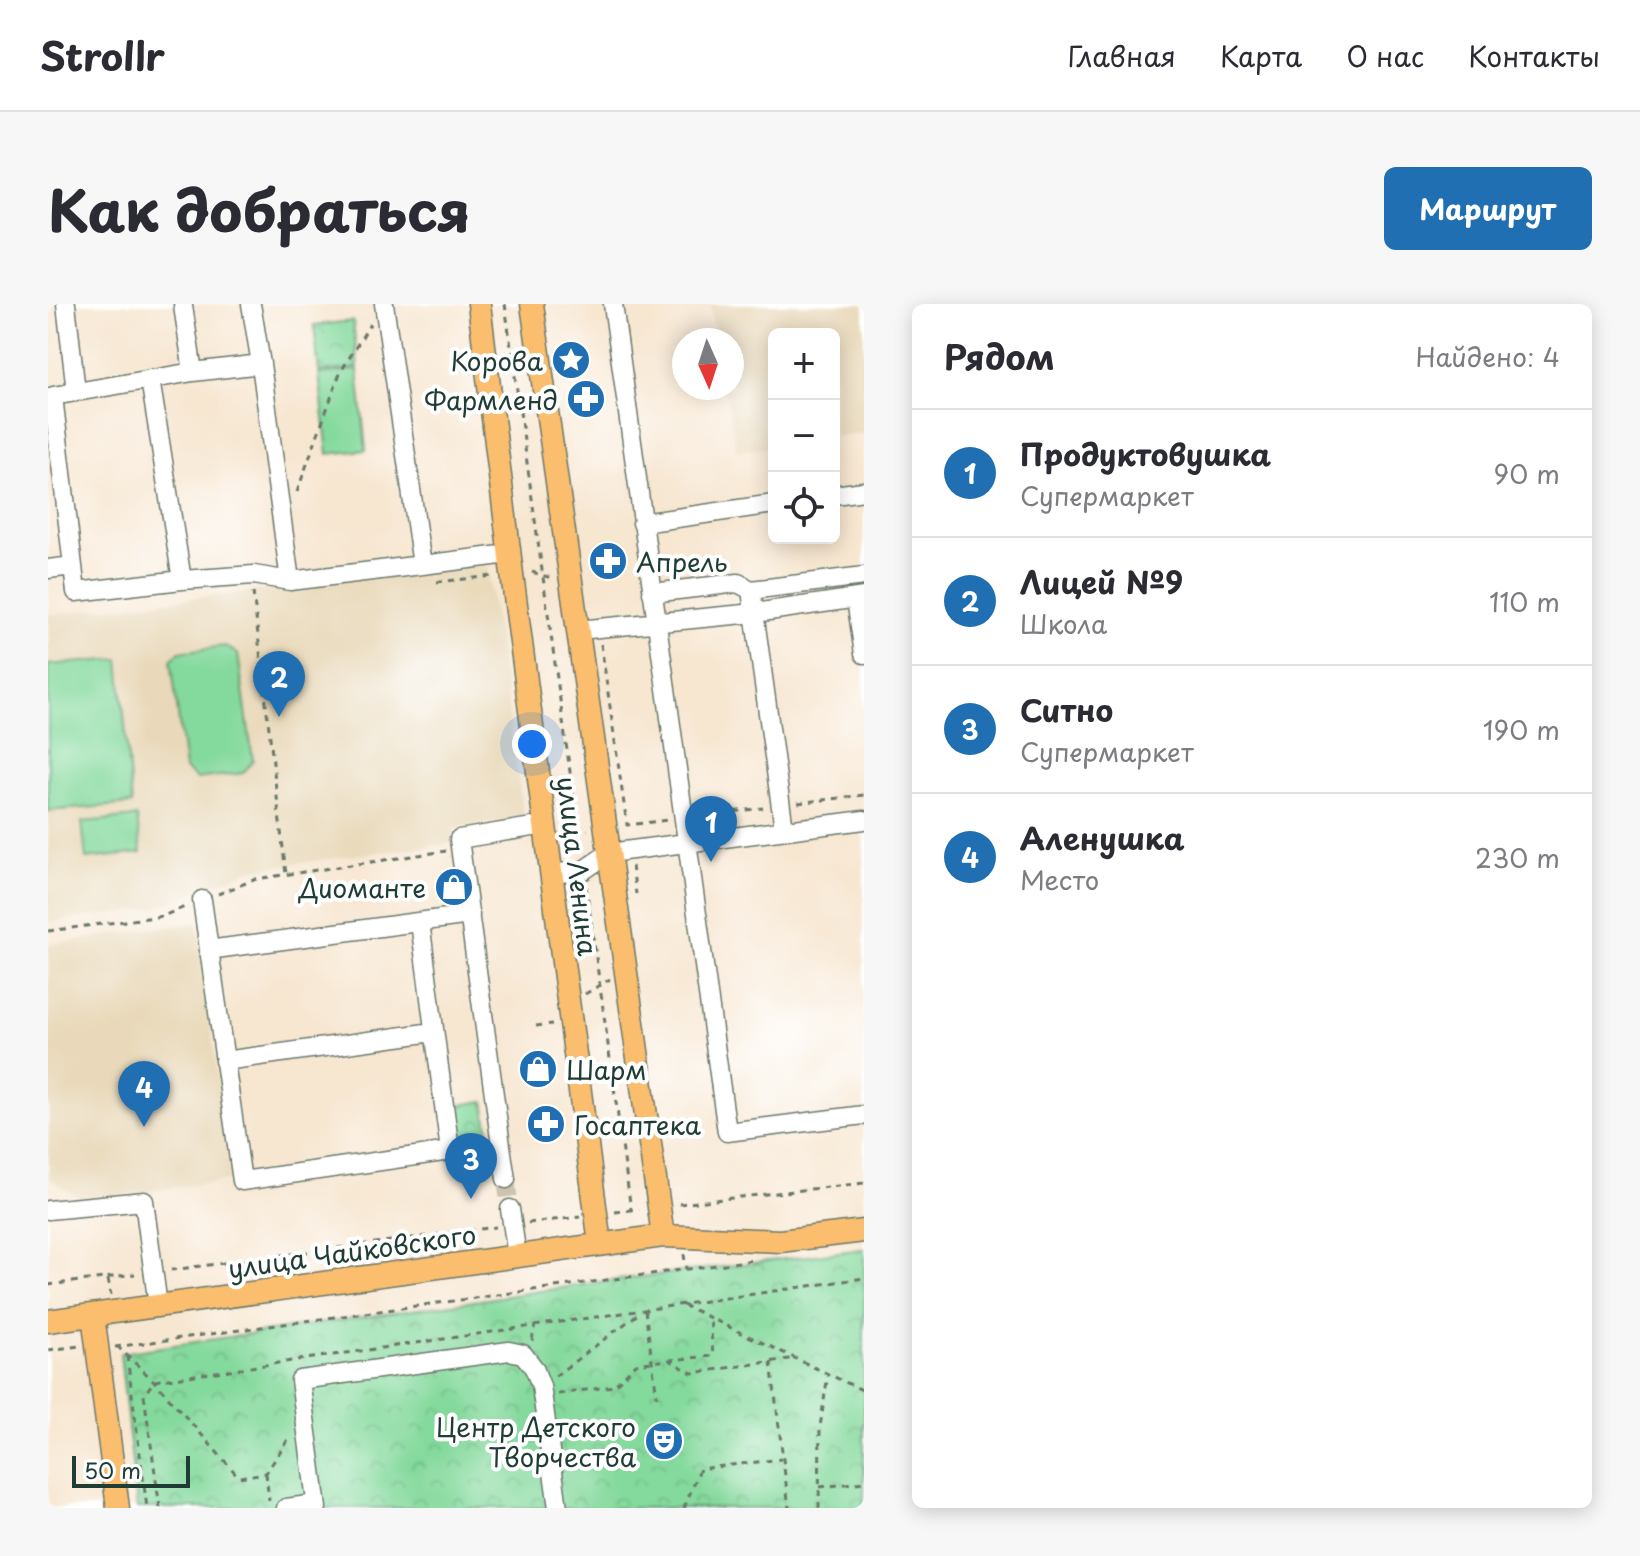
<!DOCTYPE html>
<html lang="ru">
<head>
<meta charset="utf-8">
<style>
  body { margin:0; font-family:"Playpen Sans",sans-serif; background:#f7f7f7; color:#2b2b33 }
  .controls { position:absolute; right:24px; top:24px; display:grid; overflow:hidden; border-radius:12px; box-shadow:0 4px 20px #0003 }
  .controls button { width:72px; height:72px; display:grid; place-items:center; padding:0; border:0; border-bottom:2px solid #e1e1e2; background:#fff; color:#2b2b33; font:40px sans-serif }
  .compass { position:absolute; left:624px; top:24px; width:72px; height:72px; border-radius:50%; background:#fff; box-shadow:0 4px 20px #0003; rotate:177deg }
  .scale { position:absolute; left:24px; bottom:20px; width:118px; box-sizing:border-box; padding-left:8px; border:4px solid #1f3d34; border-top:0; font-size:22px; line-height:28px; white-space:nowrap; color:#1f3d34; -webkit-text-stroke:6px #fff; paint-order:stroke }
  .you { position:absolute; left:484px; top:440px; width:28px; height:28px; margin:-20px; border:6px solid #fff; border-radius:50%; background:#1a73e8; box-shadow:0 0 0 12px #1a73e833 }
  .badge { display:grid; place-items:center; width:52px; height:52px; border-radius:50%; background:#1f6fb2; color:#fff; font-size:26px; font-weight:700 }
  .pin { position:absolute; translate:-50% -66px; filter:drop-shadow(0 2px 4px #0008) }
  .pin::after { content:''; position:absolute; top:42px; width:28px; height:24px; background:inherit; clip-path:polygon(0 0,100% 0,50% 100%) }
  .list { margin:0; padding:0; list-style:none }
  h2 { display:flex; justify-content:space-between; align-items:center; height:104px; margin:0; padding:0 32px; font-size:34px }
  h2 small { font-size:26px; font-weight:400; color:#7c7c81 }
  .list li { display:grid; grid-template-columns:52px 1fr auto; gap:24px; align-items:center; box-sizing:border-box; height:128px; padding:0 32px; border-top:2px solid #e1e1e2 }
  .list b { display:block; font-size:30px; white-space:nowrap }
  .list p { margin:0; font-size:26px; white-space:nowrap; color:#7c7c81 }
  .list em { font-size:26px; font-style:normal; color:#7c7c81 }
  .icon { flex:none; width:44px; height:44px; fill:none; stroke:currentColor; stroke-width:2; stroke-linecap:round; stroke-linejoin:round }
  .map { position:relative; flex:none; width:816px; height:1204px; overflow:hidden; border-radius:12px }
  header { display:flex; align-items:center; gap:48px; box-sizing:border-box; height:112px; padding:0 40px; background:#fff; border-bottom:2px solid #e1e1e2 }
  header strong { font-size:38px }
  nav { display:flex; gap:44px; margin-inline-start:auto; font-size:28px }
  .intro { display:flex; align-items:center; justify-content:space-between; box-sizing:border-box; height:192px; padding:0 48px }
  h1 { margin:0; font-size:56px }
  .button { padding:20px 36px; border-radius:12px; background:#1f6fb2; color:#fff; font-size:28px; font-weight:700 }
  main { display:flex; gap:48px; padding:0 48px }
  aside { flex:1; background:#fff; border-radius:12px; box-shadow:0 4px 20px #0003 }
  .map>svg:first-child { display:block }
  .built { fill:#e9d9ba }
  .park { fill:url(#park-crowns); stroke:#528b68; stroke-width:2 }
  .pitch { fill:#84d99c; stroke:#528b68; stroke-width:2 }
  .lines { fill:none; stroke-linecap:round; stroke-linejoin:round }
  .minor-tunnel { stroke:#ccc4b1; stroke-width:18; stroke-dasharray:18 9; stroke-linecap:butt }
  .minor-casing { stroke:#6b786b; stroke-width:21 }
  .major-casing { stroke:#6b786b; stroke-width:25 }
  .path { stroke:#6b786b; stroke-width:3; stroke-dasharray:6 6; stroke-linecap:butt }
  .minor { stroke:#fff; stroke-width:18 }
  .major { stroke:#fabe6e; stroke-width:22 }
  .labels { text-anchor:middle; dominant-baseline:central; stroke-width:8; stroke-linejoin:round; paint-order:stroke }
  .poi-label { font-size:26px; fill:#1f3d34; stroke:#fff; text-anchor:end }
  .street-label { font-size:26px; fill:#1f3d34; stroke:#fff }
</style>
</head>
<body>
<header>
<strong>Strollr</strong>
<nav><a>Главная</a><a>Карта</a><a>О нас</a><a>Контакты</a></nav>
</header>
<div class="intro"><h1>Как добраться</h1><a class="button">Маршрут</a></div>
<main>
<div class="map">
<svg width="816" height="1204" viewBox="0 0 816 1204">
  <defs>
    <pattern id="park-crowns" width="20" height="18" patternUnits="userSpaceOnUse" patternTransform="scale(2)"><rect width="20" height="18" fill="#84d99c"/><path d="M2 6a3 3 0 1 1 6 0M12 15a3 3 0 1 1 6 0" fill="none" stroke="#72bb87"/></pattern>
  </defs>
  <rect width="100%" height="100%" fill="#fff"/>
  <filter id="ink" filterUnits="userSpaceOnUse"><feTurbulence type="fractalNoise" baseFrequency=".0125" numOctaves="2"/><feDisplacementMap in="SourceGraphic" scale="16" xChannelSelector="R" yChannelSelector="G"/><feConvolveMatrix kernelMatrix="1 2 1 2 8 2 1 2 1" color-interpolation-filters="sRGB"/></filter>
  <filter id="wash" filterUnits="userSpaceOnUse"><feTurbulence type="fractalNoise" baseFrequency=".006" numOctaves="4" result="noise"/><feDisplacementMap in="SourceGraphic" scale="32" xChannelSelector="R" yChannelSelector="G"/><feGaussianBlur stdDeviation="1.8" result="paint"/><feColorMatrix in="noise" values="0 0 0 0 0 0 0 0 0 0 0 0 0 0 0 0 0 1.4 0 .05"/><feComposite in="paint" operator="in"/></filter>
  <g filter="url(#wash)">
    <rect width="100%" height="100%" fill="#f7e6d0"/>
    <!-- built -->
    <path class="built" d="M662,0h154v129l-30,4v-103h-60v112l-37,5 -12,-63h7v-48h-16z
      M439,260l37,255 -71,9v15l-202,26 -96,39 -107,14v-307z
      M149,618l34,258 -149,20 -34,-23v-232z"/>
    <!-- park -->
    <path class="park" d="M305,17l5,47 -39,4 -5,-47z
      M436,797l6,38 -31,4 -5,-37z
      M816,945v259h-727l-17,-155 481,-71z"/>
    <!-- pitch -->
    <path class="pitch" d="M310,66l8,80 -38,4 -9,-80z
      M177,342l13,8 15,107 -10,12 -47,6 -11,-10 -14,-109 8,-8z
      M71,355l13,145 -84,7v-146z
      M89,513l4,36 -55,6 -4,-37z"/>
  </g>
  <g filter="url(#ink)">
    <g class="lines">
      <!-- minor-tunnel -->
      <path class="minor-tunnel" d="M458,875l4,30"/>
      <!-- minor casing -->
      <g class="minor-casing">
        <path id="minor" d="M18,0l10,88
          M203,0l10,60
          M336,0l38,261 87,-11
          M565,0l114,828 137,-17
          M135,2l10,66
          M102,75l32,201
          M786,191l30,-4
          M594,219l132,-19
          M0,265l25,-3
          M242,277l-29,-217 -68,8 -140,24 23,196 106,-12 72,-5 36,6 132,-16
          M703,286l33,239
          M604,289l86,-10 13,7 113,-14
          M808,295l8,55
          M530,326l177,-17 109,-16
          M503,570l33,-4 25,-17 255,-33
          M154,596l40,281 208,-30 13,7 39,-5 -43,-314 86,-14
          M372,618l30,229
          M160,646l262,-35
          M176,757l209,-29
          M454,849l4,26
          M462,905l7,47
          M0,906l96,-9 14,105
          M238,1204l30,-4
          M269,1204l-17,-128 209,-29 14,3 11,14 7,18 17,122"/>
      </g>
      <!-- major casing -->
      <g class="major-casing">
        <path id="major" d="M431,0l33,270 88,670
          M484,0l131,932
          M45,1011l25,193
          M0,1017l615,-85 117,5 84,-10"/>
      </g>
      <!-- path -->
      <path class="path" d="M457,0l76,547
        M249,188l43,-119 30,-49
        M484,268l19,6
        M389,278l56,-6
        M205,288l33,282
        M553,340l26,181 41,-5
        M750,499l66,-8
        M651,512l64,-8
        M516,530l24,-4
        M584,562l4,28
        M538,582l45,324
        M170,590l38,-15 190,-28
        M0,627l115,-15 22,-9
        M537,690l25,-15
        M488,722l16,-2
        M631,900l185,-21
        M567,908l24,-3
        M480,919l52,-6
        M636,950l2,15
        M123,966l325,-43
        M60,975l3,16
        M0,981l87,-11
        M635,1001l181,86
        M597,1006l12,87
        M484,1037l3,-16
        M69,1042l37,35 85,96 27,-4 23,-35
        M67,1043l639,-87
        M0,1046l32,-4
        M79,1052l20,152
        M621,1056l44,-4 -3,-38
        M723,1058l18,146
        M507,1072l87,-65
        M510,1090l56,-8 22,-22 33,-4 23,13 104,-15
        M218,1169l3,28
        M772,1183l44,-5
        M112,1204l-16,-113 10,-14 710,-103
        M636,1204l16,-39 81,-10
        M771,1204l1,-81 8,-53"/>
      <!-- minor -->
      <use href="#minor" class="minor"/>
      <!-- major -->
      <use href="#major" class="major"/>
    </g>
  </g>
  <!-- icons -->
  <defs>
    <g id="sight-disc" transform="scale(2)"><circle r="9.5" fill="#1f6fb2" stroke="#fff"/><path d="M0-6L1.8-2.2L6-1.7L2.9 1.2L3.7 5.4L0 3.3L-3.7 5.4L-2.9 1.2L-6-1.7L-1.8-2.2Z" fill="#fff"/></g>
    <g id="pharmacy-disc" transform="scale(2)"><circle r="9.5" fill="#1f6fb2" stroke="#fff"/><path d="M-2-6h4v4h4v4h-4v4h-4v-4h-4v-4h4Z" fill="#fff"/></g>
    <g id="shop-disc" transform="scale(2)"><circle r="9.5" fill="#1f6fb2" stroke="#fff"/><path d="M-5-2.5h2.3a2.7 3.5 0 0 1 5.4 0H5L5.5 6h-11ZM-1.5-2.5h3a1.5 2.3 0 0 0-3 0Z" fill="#fff"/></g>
    <g id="theatre-disc" transform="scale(2)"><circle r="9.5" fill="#1f6fb2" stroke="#fff"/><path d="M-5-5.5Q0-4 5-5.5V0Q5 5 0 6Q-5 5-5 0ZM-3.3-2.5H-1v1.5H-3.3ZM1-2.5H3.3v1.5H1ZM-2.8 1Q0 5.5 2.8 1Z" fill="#fff"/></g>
  </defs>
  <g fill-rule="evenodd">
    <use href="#sight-disc" x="523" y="56"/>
    <use href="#pharmacy-disc" x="538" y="95"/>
    <use href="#pharmacy-disc" x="560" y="257"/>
    <use href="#shop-disc" x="406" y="583"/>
    <use href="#shop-disc" x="490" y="765"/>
    <use href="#pharmacy-disc" x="498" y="820"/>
    <use href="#theatre-disc" x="616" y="1137"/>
  </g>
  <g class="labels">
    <!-- poi labels -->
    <g class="poi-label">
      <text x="495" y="56">Корова</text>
      <text x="510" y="95">Фармленд</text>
      <text x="588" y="257" text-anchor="start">Апрель</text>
      <text x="378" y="583">Диоманте</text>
      <text x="518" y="765" text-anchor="start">Шарм</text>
      <text x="526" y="820" text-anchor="start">Госаптека</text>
      <text x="588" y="1122">Центр Детского<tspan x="588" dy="30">Творчества</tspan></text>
    </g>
    <!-- street labels -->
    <g class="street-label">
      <text transform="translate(530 562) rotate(83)">улица Ленина</text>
      <text transform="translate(304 947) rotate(-8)">улица Чайковского</text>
    </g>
  </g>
</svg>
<div class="controls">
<button>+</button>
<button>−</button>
<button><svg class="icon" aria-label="locate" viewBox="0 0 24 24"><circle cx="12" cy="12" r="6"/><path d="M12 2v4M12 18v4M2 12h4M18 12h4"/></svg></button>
</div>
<svg class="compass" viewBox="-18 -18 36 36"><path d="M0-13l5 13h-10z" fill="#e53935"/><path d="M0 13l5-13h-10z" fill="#7c7c81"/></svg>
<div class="scale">50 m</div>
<div class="you"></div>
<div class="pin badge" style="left:663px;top:558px">1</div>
<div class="pin badge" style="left:231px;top:413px">2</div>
<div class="pin badge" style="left:423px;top:895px">3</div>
<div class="pin badge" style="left:96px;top:823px">4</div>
</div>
<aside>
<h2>Рядом<small>Найдено: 4</small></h2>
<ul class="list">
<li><span class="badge">1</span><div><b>Продуктовушка</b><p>Супермаркет</p></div><em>90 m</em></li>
<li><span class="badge">2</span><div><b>Лицей №9</b><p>Школа</p></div><em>110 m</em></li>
<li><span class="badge">3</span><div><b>Ситно</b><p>Супермаркет</p></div><em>190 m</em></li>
<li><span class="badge">4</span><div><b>Аленушка</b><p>Место</p></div><em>230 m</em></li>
</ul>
</aside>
</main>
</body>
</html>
